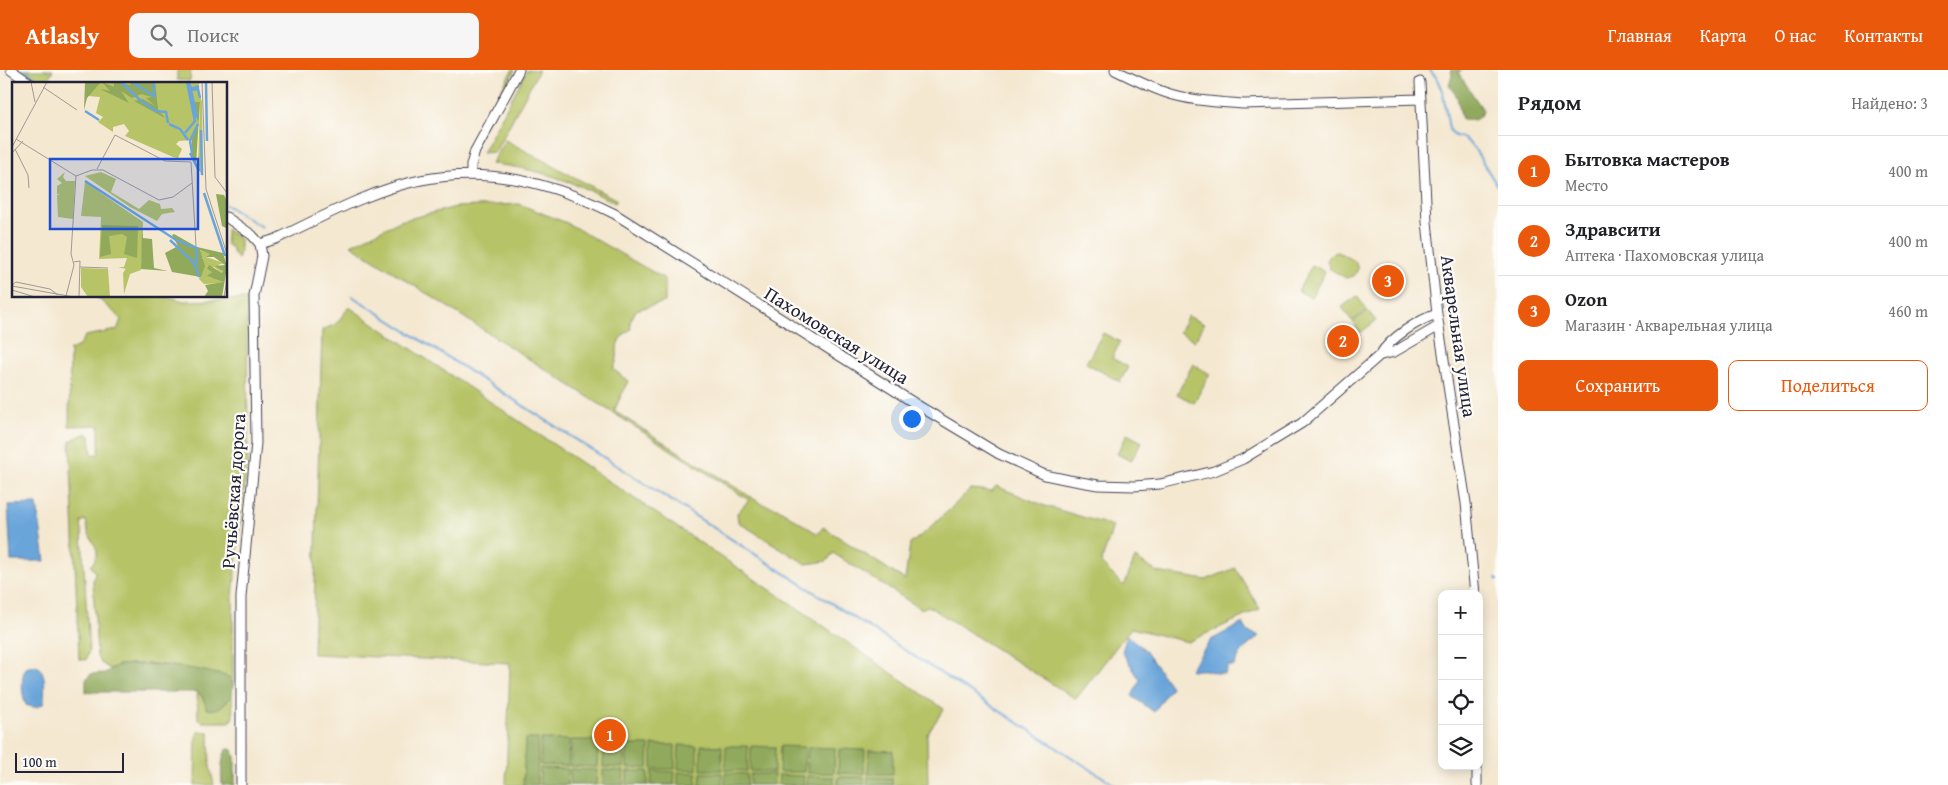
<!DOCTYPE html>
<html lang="ru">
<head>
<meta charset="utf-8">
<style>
  body { margin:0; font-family:"Gentium Book Plus",serif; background:#f6f6f6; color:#202124 }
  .controls { position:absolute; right:15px; bottom:15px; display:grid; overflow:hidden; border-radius:10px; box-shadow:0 2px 12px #0003 }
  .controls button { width:45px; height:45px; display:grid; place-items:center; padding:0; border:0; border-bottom:1px solid #e0e0e0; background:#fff; color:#202124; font:25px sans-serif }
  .scale { position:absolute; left:15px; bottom:12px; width:109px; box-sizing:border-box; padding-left:5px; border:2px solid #22223b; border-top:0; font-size:14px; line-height:18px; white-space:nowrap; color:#22223b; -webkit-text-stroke:4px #fdfcf7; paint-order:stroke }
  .you { position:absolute; left:911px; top:348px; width:18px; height:18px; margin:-12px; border:4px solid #fff; border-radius:50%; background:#1a73e8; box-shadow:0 0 0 8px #1a73e833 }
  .badge { display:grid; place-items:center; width:32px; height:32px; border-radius:50%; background:#ea580c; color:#fff; font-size:16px; font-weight:700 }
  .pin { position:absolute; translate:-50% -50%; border:2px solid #fff; box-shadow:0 1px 5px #0006 }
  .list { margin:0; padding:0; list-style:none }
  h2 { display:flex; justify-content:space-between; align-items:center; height:65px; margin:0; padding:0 20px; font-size:21px }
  h2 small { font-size:16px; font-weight:400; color:#757577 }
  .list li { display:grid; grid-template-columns:32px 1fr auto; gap:15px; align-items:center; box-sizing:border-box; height:70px; padding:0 20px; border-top:1px solid #e0e0e0 }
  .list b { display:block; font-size:19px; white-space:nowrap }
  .list p { margin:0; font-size:16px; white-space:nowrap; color:#757577 }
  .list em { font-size:16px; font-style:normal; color:#757577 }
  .actions { display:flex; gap:10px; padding:15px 20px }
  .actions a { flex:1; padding:11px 0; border:1px solid #ea580c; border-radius:10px; text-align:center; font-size:18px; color:#ea580c }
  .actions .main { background:#ea580c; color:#fff }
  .icon { flex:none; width:28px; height:28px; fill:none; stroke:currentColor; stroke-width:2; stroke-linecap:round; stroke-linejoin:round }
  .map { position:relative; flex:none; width:1498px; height:715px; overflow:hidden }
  header { display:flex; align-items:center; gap:30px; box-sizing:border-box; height:70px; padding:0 25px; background:#ea580c; color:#fff }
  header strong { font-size:24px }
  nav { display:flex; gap:28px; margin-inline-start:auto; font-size:18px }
  .search { width:350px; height:45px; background:#f6f6f6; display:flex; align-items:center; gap:12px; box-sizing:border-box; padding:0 18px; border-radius:10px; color:#757577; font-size:19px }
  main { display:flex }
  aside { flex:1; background:#fff }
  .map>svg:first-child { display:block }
  .green { fill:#b6c366; stroke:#6c7250 }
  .forest { fill:#90a95b; stroke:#59664b }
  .water { fill:#6aa5da; stroke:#46648a }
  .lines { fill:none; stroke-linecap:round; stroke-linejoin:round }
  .stream { stroke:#6aa5da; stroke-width:2 }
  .minor-casing { stroke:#424052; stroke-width:11 }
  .minor { stroke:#fff; stroke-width:9 }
  .labels { text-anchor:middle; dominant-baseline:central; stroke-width:4.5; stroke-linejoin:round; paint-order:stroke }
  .street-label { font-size:19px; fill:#22223b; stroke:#fdfcf7 }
  .inset-river { fill:none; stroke:#6aa5da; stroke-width:2.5 }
  .inset-road { fill:none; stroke:#a09995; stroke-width:1 }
  .view { fill:#1d4ed8; fill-opacity:0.15; stroke:#1d4ed8; stroke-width:2.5 }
  .inset-edge { fill:none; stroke:#22223b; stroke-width:2.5 }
</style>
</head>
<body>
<header>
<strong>Atlasly</strong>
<div class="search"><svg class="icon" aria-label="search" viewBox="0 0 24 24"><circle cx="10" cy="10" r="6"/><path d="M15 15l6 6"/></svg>Поиск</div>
<nav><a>Главная</a><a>Карта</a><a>О нас</a><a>Контакты</a></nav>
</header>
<main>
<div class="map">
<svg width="1498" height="715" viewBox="0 0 1498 715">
  <rect width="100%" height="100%" fill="#fdfcf7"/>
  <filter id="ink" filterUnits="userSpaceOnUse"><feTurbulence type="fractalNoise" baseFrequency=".02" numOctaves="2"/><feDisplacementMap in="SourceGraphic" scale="10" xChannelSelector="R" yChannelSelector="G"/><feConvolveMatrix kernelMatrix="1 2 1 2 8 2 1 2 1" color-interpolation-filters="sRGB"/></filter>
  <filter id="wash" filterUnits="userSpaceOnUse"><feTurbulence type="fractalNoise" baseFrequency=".0096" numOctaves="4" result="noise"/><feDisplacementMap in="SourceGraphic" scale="20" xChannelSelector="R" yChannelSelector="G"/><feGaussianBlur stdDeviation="1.12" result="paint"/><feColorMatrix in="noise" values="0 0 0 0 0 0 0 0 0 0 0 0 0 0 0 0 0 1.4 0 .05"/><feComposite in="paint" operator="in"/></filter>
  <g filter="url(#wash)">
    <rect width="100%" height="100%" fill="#f4e8d1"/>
    <!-- green -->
    <path class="green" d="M20,0h33l-8,14h-5z
      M177,0h14l-1,11 -13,-1z
      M512,0h3l-44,81 -2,-2z
      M527,0h12l-44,82 -13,1z
      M505,70l112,60 -2,3c-39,-21 -79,-35 -124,-39z
      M519,134l48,19 98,56v23l-29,8 -6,12 1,7c-24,17 -7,21 -18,40l15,12 -14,30 148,93 15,4 41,26 5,-7 82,53 5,-36 19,-15 42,-40 21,2 4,-5 49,20 68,20 -12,37 23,23 11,-28 22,14 49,8 29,-12 25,41 -72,33 -57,-14 -55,71 -148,-93 -7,3 -88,-56 -6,8 -21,3 -68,-42 -1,-9 12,-13 -398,-255 49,-24 56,-14z
      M226,159l14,10v13l-2,7 -5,-5 -1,-6 -6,-4z
      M1338,182l17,9 3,8 -4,7 -8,2 -16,-9 -3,-8 4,-7z
      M1312,195l13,7 -14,26 -13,-7z
      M95,226h70l19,5 63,-2 1,163 -7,48 -8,87v88l-4,-8c-36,-6 -85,-22 -119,-8l-9,-6 -4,-6 -4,-76 2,-9 -4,-6c10,-16 6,-15 -1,-30 -3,-5 -3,-11 -4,-16l-5,2 1,11 7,118 -3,9 -7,-1 -9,-218 16,-8 4,3 2,18h7v-29l-30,1 1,-76 9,-4 6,-10 32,-6 4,-10 -7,-8z
      M1357,226l10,14 -15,11 -10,-14z
      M349,237l447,300 148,102 -17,25 1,51h-422l4,-122 -197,-9 9,-324 14,-6z
      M1368,241l8,10 -16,12 -7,-11z
      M1188,246l16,8 -9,17 -16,-9z
      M1103,263l17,9 -8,16 16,9 -8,15 -34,-19z
      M1193,294l17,10 -16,29 -17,-9z
      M1127,364l15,8 -11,19 -14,-7z
      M197,622l5,4 6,13c12,2 16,-5 24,-13l1,21 -3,5h-28l-4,-3z
      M198,662h11l1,34 4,19h-19l1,-48z"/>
    <!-- forest -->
    <path class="forest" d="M1451,0h11l-4,2 25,38c-5,11 -9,11 -21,10l-5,-23 -8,-12 3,-10z
      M133,594c33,0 65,4 96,13l4,8 -1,11c-8,9 -13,15 -25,13l-5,-13 -5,-4h-111v-13l5,-5 14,-1 13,-8z
      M525,669h13l-1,46h-14z
      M541,669l28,1 -1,26 -28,-1z
      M571,670h20l7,4 -1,23 -27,-1z
      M604,675h20v23l-21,-1z
      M627,675h22l-1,23h-21z
      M652,675h23v24h-23z
      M679,675l18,1v24l-19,-1z
      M701,675l21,1v24h-21z
      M726,676h22l-1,25 -22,-1z
      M751,676l24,1 -1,25 -24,-1z
      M780,676l25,1 -1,25h-25z
      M808,677l27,1 -1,25h-27z
      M230,679l3,1 2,7v28h-13c-1,-11 -1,-25 4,-35z
      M839,679l26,1 -1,24 -26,-1z
      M869,680l24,1v23h-25z
      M540,698l28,1 -1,16h-27z
      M570,699l27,1 -1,15h-26z
      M603,700l21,1 -1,14h-20z
      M627,701h21v14h-21z
      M652,701l23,1 -1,13h-23z
      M678,702l19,1 -1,12h-18z
      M701,703h21v12h-22z
      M725,703l22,1v11h-22z
      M750,704h24l-1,11h-23z
      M779,705l25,1 -1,9h-24z
      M807,706l27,1v8h-27z
      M838,707h26v8h-26z
      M868,707l24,1v7h-25z"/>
    <!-- water -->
    <path class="water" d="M37,434l8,57h-34l-3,-56z
      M1243,553l5,9 10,3v2l-16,14 -8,15h-6l-3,8c-15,0 -16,-7 -33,-3l-2,-2 21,-29z
      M1127,565l17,14 27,38 -17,25 -22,-16 8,-16 -18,-28z
      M36,595c12,7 8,26 8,38 -6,5 -10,5 -18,2 -4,-9 -6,-28 0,-37z"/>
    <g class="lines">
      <!-- stream -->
      <path class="stream" d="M25,0l15,11
        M1429,0l7,7 7,16 6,36 6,7 9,2 10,10 24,39
        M226,135l36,22
        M352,226l763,489
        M1496,508l2,2"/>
    </g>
  </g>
  <g filter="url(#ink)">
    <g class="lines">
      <!-- minor casing -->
      <g class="minor-casing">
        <path id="minor" d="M11,0l20,14
          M1115,0c16,8 32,16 49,22 25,9 54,10 80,12l177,-5
          M1420,12l7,140 10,92 29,189 9,91
          M471,105v-10l4,-14 44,-81
          M226,147l26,18 8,9 2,12 -8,40 2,147 -15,154v188
          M260,174l16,-5c46,-22 95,-49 145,-59 68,-14 133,3 194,34l304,192 80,48 46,21 24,5 29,5 36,1 26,-2 54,-13 29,-12 59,-36 78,-68c10,-17 38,-35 57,-41
          M1380,285l14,-3 45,-26
          M1477,715v-19"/>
      </g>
      <!-- minor -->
      <use href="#minor" class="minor"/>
    </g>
  </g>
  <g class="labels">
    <!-- street labels -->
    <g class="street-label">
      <text transform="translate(837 265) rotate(32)">Пахомовская улица</text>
      <text transform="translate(1459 266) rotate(82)">Акварельная улица</text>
      <text transform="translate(233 421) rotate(-86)">Ручьёвская дорога</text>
    </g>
  </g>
  <!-- overview -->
  <g transform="translate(12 12)">
    <rect width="215" height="215" fill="#f4e8d1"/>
    <path d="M87,0h102l-4,4 5,16 1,75 -5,-10 2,-65h-6l4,23 -6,15 -13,1 -3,3 6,5 -4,9 -5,-1 -48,-21 4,-5 -5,-7 -11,3v5l-15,-10 5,-5 -7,-4 4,-16 -12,-1zM53,90l-2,5 3,4h9l-2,38 -15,-2 -1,-22 3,-1h-3v-8l5,-3 -5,-4zM89,90l15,7 -5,13 15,9 13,8 10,-9 11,4 1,5 11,-1 3,4 -13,2 -5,7 -27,-14 -45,-31zM73,100l58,40 -2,48 -11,4 -6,20 -1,-21 4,-6 -1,2 -8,-2h6l3,-9 -28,1 2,-42 -20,-1zM187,168l12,4 -5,3 18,6 -6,2 5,7 -1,1 -8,-6 -7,2 5,2 -3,6 13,2 2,4 -20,1 -5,-5 4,-20zM69,186l27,1 2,28h-22l-7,-10z" fill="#b6c366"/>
    <path d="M73,0l15,1 -13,15 -3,12zM90,0l12,5v-5l16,3 2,-3h23l3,27 7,9 -31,-17 9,-2 12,7 -9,-8 6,-1 -11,-3 -9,4 -11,-7 8,12 -29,-14 10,2zM182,20h6l-4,62 -5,-10 1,-15 6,-14zM204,112l8,1 2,4v29l-4,-2zM90,143l36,1 -1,32 -13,-4 3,-17 -5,-3 -13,2 2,18 -11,3zM130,144l1,12 9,1 2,29 14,3 -27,-2zM162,152l23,13 26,6 4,14 -5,30h-18l4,-6 -3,-6 19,-3 -17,-6 5,-4 -5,-3 2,-4 13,8 1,-2 -8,-5 10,-1 -11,-8h-8l4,-3 -10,-4 5,16 -4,11 -29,-5 -7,-19 13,-7 -6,-11z" fill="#90a95b"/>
    <path class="inset-river" d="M109,0l19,18 16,11 10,1 2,11M120,0l22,14v-14M177,0l2,7 8,-3M194,0l1,59M73,29l14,9M185,36l-6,-28 7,-1 2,9M157,42l11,5 8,11M189,48l1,45M173,51l10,-12 -8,-39M178,71l9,18M180,71l-2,-12 8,-17M73,99l91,59 21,8 -1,17M192,111l21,63M158,158l24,23 5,14"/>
    <path class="inset-road" d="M19,0l4,20M190,0l4,107 21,65M200,0l3,95 12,16M31,5l34,23M4,57l60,37M0,65l35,-65M3,67l13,26 1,13M0,71l11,-12M179,80l5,84M85,87l18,-34 50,26 26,1M64,94l16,-6h11l56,30 14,-3 19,-14M62,180l6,-1 -1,36M68,185l28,1M0,203l4,-3 34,7 8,6M0,204l62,11M0,208l23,7M54,214l8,-31 -3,-11 5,-78M212,215l3,-17"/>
    <path class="view" d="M38,77h148v70h-148z"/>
    <rect width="215" height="215" class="inset-edge"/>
  </g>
</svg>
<div class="controls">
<button>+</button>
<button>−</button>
<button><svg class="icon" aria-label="locate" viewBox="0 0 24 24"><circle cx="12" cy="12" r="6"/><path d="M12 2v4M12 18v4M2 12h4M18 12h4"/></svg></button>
<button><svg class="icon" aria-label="layers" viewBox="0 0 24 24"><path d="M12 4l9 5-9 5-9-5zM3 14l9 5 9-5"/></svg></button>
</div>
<div class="scale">100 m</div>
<div class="you"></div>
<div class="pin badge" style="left:610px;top:665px">1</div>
<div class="pin badge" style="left:1343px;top:271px">2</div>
<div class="pin badge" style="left:1388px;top:211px">3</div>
</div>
<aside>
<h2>Рядом<small>Найдено: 3</small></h2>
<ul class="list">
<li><span class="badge">1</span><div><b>Бытовка мастеров</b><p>Место</p></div><em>400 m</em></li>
<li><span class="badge">2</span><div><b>Здравсити</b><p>Аптека · Пахомовская улица</p></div><em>400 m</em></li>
<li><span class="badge">3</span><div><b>Ozon</b><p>Магазин · Акварельная улица</p></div><em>460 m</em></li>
</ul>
<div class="actions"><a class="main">Сохранить</a><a>Поделиться</a></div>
</aside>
</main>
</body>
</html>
